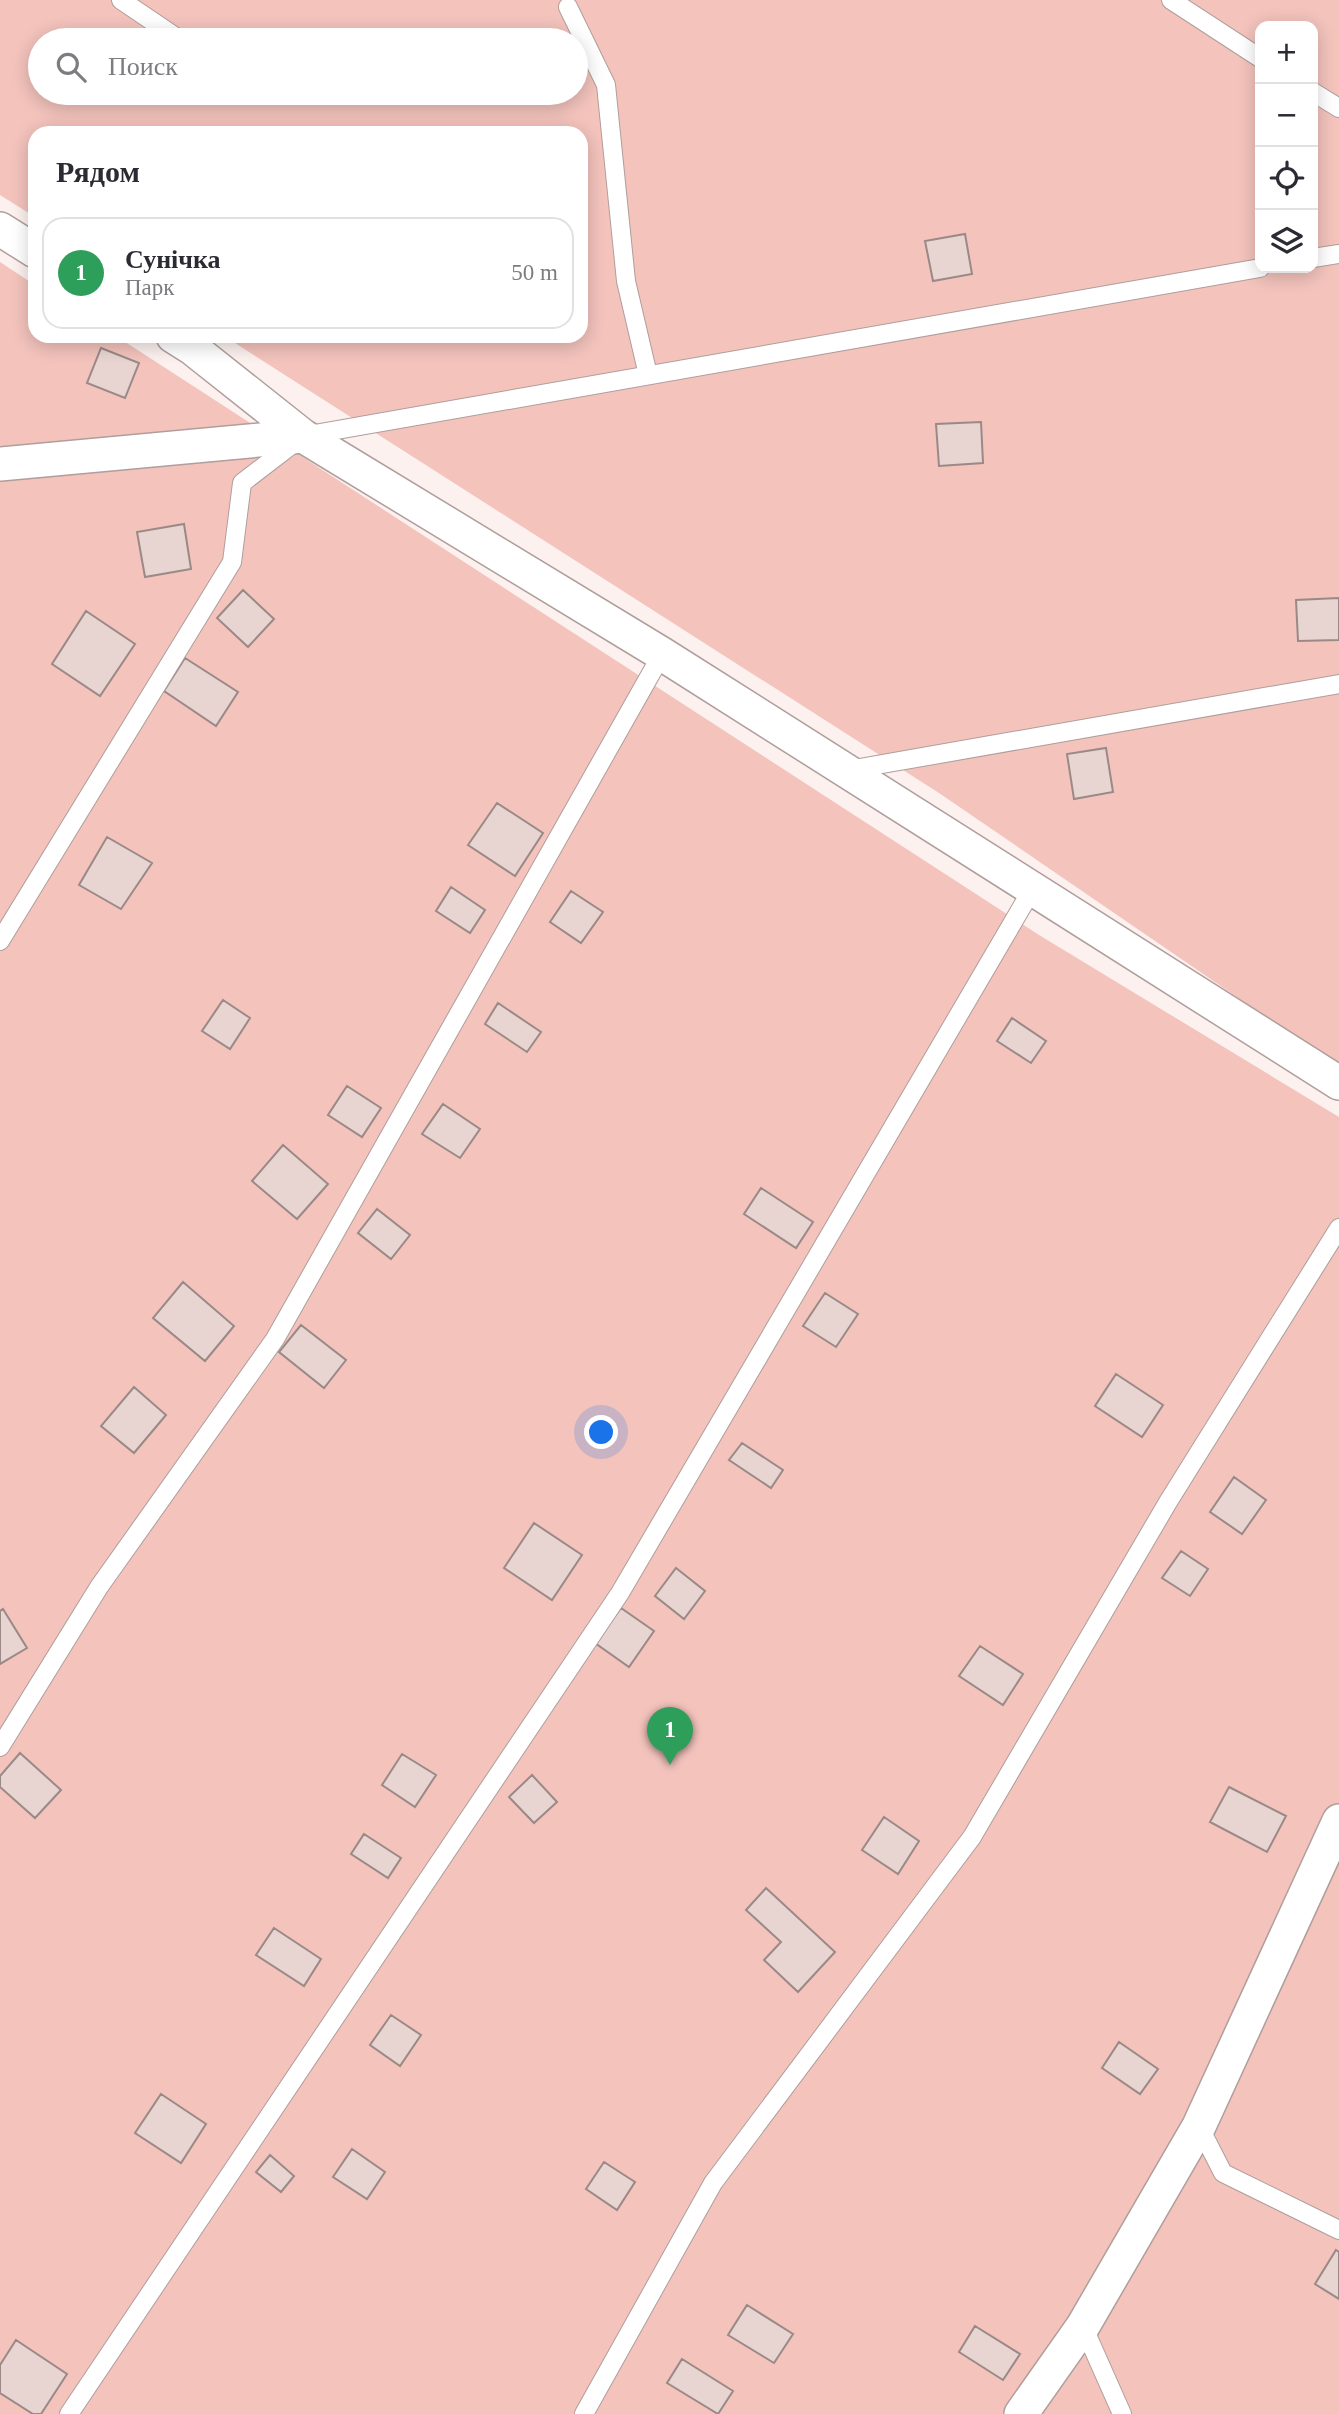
<!DOCTYPE html>
<html lang="ru">
<head>
<meta charset="utf-8">
<style>
  body { margin:0; font-family:Georgia,serif; background:#f2f2f3; color:#2b2b33 }
  .controls { position:absolute; right:21px; top:21px; display:grid; overflow:hidden; border-radius:14px; box-shadow:0 4px 18px #0003 }
  .controls button { width:63px; height:63px; display:grid; place-items:center; padding:0; border:0; border-bottom:2px solid #e1e1e2; background:#fff; color:#2b2b33; font:35px sans-serif }
  .you { position:absolute; left:602px; top:1433px; width:24px; height:24px; margin:-18px; border:5px solid #fff; border-radius:50%; background:#1a73e8; box-shadow:0 0 0 10px #1a73e833 }
  .badge { display:grid; place-items:center; width:46px; height:46px; border-radius:50%; background:#d93025; color:#fff; font-size:23px; font-weight:700 }
  .pin { position:absolute; translate:-50% -58px; filter:drop-shadow(0 2px 4px #0008) }
  .pin::after { content:''; position:absolute; top:37px; width:24px; height:21px; background:inherit; clip-path:polygon(0 0,100% 0,50% 100%) }
  .list { margin:0; padding:0; list-style:none }
  h2 { display:flex; justify-content:space-between; align-items:center; height:91px; margin:0; padding:0 28px; font-size:30px }
  h2 small { font-size:23px; font-weight:400; color:#7c7c81 }
  .list li { display:grid; grid-template-columns:46px 1fr auto; gap:21px; align-items:center; box-sizing:border-box; height:112px; margin:0 14px 14px; padding:0 14px; border:2px solid #e1e1e2; border-radius:21px }
  .list b { display:block; font-size:26px; white-space:nowrap }
  .list p { margin:0; font-size:23px; white-space:nowrap; color:#7c7c81 }
  .list em { font-size:23px; font-style:normal; color:#7c7c81 }
  .icon { flex:none; width:38px; height:38px; fill:none; stroke:currentColor; stroke-width:2; stroke-linecap:round; stroke-linejoin:round }
  .map { position:relative; flex:none; width:1339px; height:2414px; overflow:hidden }
  .search { position:absolute; background:#fff; box-shadow:0 4px 18px #0003; left:28px; top:28px; width:560px; height:77px; display:flex; align-items:center; gap:18px; box-sizing:border-box; padding:0 24px; border-radius:38px; color:#7c7c81; font-size:26px }
  .panel { position:absolute; background:#fff; box-shadow:0 4px 18px #0003; left:28px; top:126px; width:560px; height:217px; border-radius:21px }
  .map>svg:first-child { display:block }
  .green { fill:#f3c3bc; fill-rule:evenodd }
  .building { fill:#e8d5d2; stroke:#9a8986; stroke-width:2 }
  .lines { fill:none; stroke-linecap:round; stroke-linejoin:round }
  .service-casing { stroke:#af9e9b; stroke-width:20 }
  .minor-casing { stroke:#af9e9b; stroke-width:36 }
  .service { stroke:#fff; stroke-width:18 }
  .minor { stroke:#fff; stroke-width:33 }
</style>
</head>
<body>
<div class="map">
<svg width="1339" height="2414" viewBox="0 0 1339 2414">
  <rect width="100%" height="100%" fill="#fcf1ef"/>
  <!-- green -->
  <path class="green" d="M0,0h1339v1067l-400,-274 -715,-457h357v-203h-546v84l-35,-22zM1260,26h53v242h-53zM40,40h536v53h-536z
    M0,262l35,23v51h81l923,599 300,182v1297h-1339z"/>
  <!-- building -->
  <path class="building" d="M965,234l7,40 -39,7 -8,-40z
    M101,348l38,15 -14,35 -38,-15z
    M981,422l2,41 -44,3 -3,-42z
    M184,524l7,45 -46,8 -8,-45z
    M243,590l31,29 -26,28 -31,-29z
    M1339,598v42l-41,1 -2,-41z
    M86,611l49,33 -35,52 -48,-32z
    M185,658l53,34 -22,34 -52,-35z
    M1106,748l7,44 -39,7 -7,-45z
    M497,803l46,30 -28,43 -47,-31z
    M107,837l45,26 -31,46 -42,-24z
    M451,887l34,23 -15,23 -34,-22z
    M571,891l32,21 -22,31 -31,-21z
    M223,1000l27,18 -20,31 -28,-18z
    M498,1003l43,29 -14,20 -42,-28z
    M1012,1018l34,23 -15,22 -34,-22z
    M347,1086l34,22 -19,29 -34,-22z
    M443,1104l37,25 -20,29 -38,-24z
    M283,1145l45,39 -31,35 -45,-38z
    M761,1188l52,34 -17,26 -52,-34z
    M377,1209l33,26 -19,24 -33,-26z
    M183,1282l51,44 -29,35 -52,-43z
    M825,1293l33,21 -22,33 -33,-21z
    M301,1325l45,35 -22,28 -45,-36z
    M1116,1374l47,31 -21,32 -47,-31z
    M134,1387l32,28 -32,38 -33,-27z
    M742,1443l41,27 -12,18 -42,-28z
    M1234,1477l32,23 -24,34 -32,-22z
    M534,1523l48,32 -30,45 -48,-32z
    M1181,1551l27,18 -18,27 -28,-18z
    M676,1568l29,23 -21,28 -29,-23z
    M621,1608l33,23 -25,36 -34,-24z
    M3,1609l24,39 -27,16v-53z
    M980,1646l43,28 -20,31 -44,-29z
    M20,1753l41,37 -26,28 -35,-31v-11z
    M402,1754l34,21 -21,32 -33,-22z
    M532,1775l25,27 -23,21 -25,-26z
    M1229,1787l57,29 -19,36 -57,-30z
    M884,1817l35,24 -21,33 -36,-24z
    M364,1834l37,24 -13,20 -37,-24z
    M766,1888l69,64 -37,40 -34,-32 17,-18 -35,-32z
    M274,1928l47,31 -17,27 -48,-31z
    M391,2015l30,20 -21,31 -30,-21z
    M1119,2042l39,27 -18,25 -38,-26z
    M161,2094l45,30 -25,39 -46,-30z
    M352,2149l33,23 -18,27 -34,-22z
    M270,2155l24,21 -13,16 -25,-20z
    M604,2162l31,20 -18,28 -31,-21z
    M1336,2250l3,2v47l-24,-15z
    M747,2305l46,29 -19,29 -46,-28z
    M975,2326l45,28 -17,26 -44,-28z
    M16,2340l51,34 -26,40h-8l-33,-21v-28z
    M682,2359l51,32 -15,23 -51,-31z"/>
  <g class="lines">
    <!-- service casing -->
    <g class="service-casing">
      <path id="service" d="M121,0l59,40
        M1171,0l89,58
        M568,7l38,78 20,196 22,94
        M1313,92l26,16
        M1313,258l26,-4
        M848,770l491,-86
        M0,941l232,-379 10,-79 61,-47 957,-168
        M0,1747l99,-160 176,-248 387,-685
        M1199,2126l24,47 116,57
        M1083,2326l39,88
        M69,2414l551,-821 413,-705
        M584,2414l129,-231 259,-346 196,-335 171,-274"/>
    </g>
    <!-- minor casing -->
    <g class="minor-casing">
      <path id="minor" d="M0,229l35,22
        M173,336l19,12 111,88 359,218 677,429
        M0,464l303,-28
        M1021,2414l62,-88 116,-200 140,-305"/>
    </g>
    <!-- service -->
    <use href="#service" class="service"/>
    <!-- minor -->
    <use href="#minor" class="minor"/>
  </g>
</svg>
<div class="controls">
<button>+</button>
<button>−</button>
<button><svg class="icon" aria-label="locate" viewBox="0 0 24 24"><circle cx="12" cy="12" r="6"/><path d="M12 2v4M12 18v4M2 12h4M18 12h4"/></svg></button>
<button><svg class="icon" aria-label="layers" viewBox="0 0 24 24"><path d="M12 4l9 5-9 5-9-5zM3 14l9 5 9-5"/></svg></button>
</div>
<div class="you"></div>
<div class="pin badge" style="left:670px;top:1765px;background:#2e9e5b">1</div>
<div class="search"><svg class="icon" aria-label="search" viewBox="0 0 24 24"><circle cx="10" cy="10" r="6"/><path d="M15 15l6 6"/></svg>Поиск</div>
<section class="panel">
<h2>Рядом<small></small></h2>
<ul class="list">
<li><span class="badge" style="background:#2e9e5b">1</span><div><b>Сунічка</b><p>Парк</p></div><em>50 m</em></li>
</ul>
</section>
</div>
</body>
</html>
